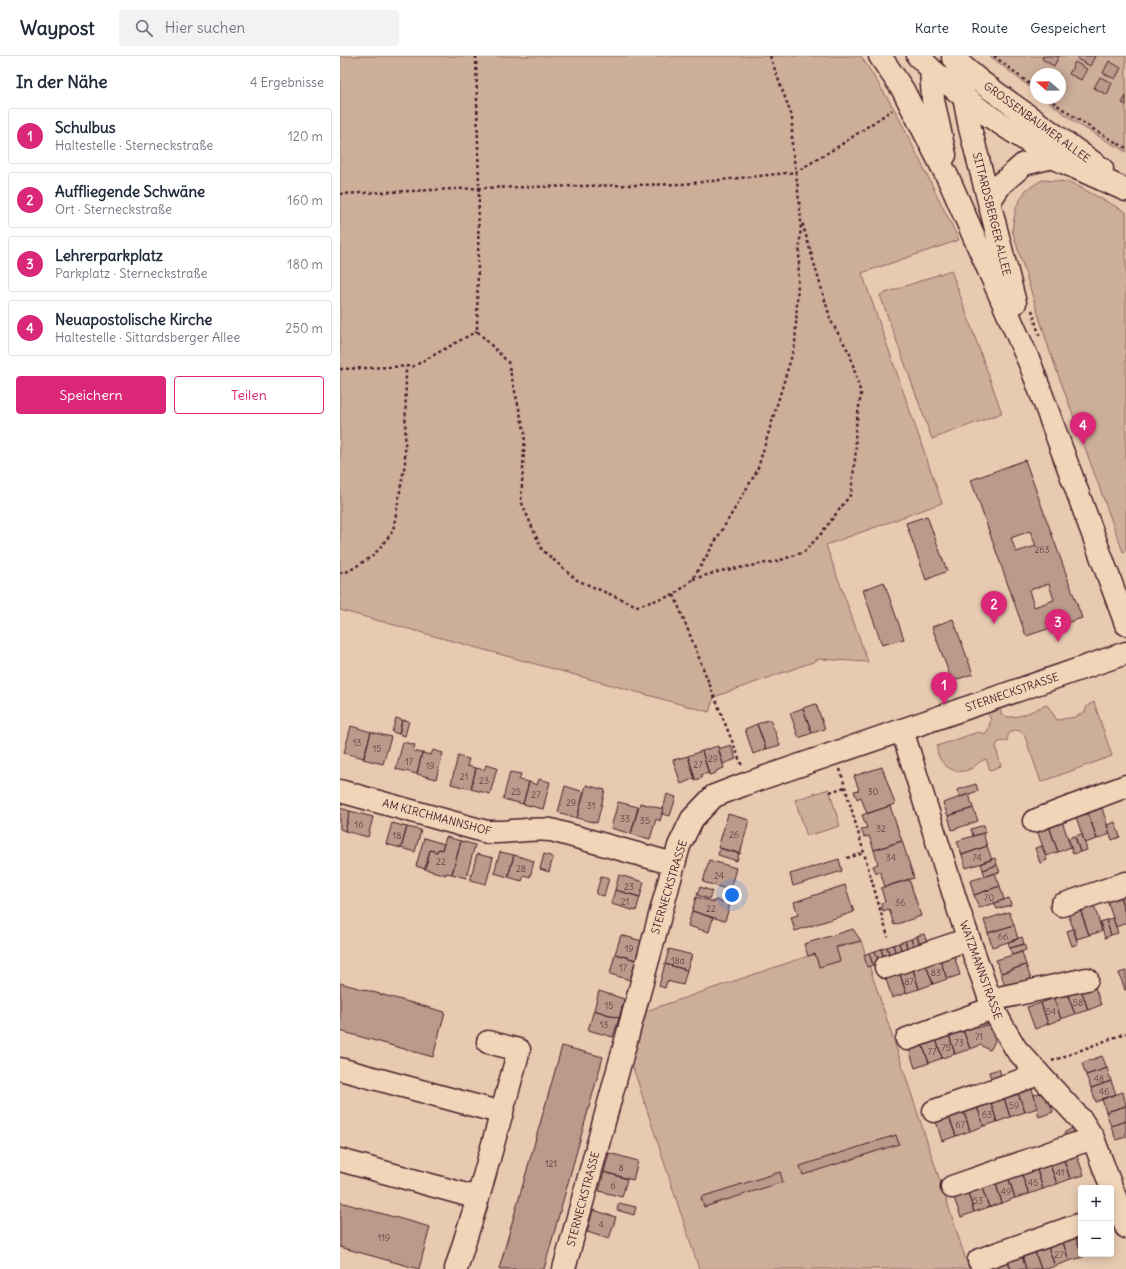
<!DOCTYPE html>
<html lang="de">
<head>
<meta charset="utf-8">
<style>
  body { margin:0; font-family:Delius,sans-serif; background:#f2f2f3; color:#1f2937 }
  .controls { position:absolute; right:12px; bottom:12px; display:grid; overflow:hidden; border-radius:4px; box-shadow:0 2px 10px #0003 }
  .controls button { width:36px; height:36px; display:grid; place-items:center; padding:0; border:0; border-bottom:1px solid #e0e1e3; background:#fff; color:#1f2937; font:20px sans-serif }
  .compass { position:absolute; left:690px; top:12px; width:36px; height:36px; border-radius:50%; background:#fff; box-shadow:0 2px 10px #0003; rotate:290deg }
  .you { position:absolute; left:392px; top:839px; width:14px; height:14px; margin:-10px; border:3px solid #fff; border-radius:50%; background:#1a73e8; box-shadow:0 0 0 6px #1a73e833 }
  .badge { display:grid; place-items:center; width:26px; height:26px; border-radius:50%; background:#db2777; color:#fff; font-size:13px; font-weight:700 }
  .pin { position:absolute; translate:-50% -33px; filter:drop-shadow(0 1px 2px #0008) }
  .pin::after { content:''; position:absolute; top:21px; width:14px; height:12px; background:inherit; clip-path:polygon(0 0,100% 0,50% 100%) }
  .list { margin:0; padding:0; list-style:none }
  h2 { display:flex; justify-content:space-between; align-items:center; height:52px; margin:0; padding:0 16px; font-size:17px }
  h2 small { font-size:13px; font-weight:400; color:#747a83 }
  .list li { display:grid; grid-template-columns:26px 1fr auto; gap:12px; align-items:center; box-sizing:border-box; height:56px; margin:0 8px 8px; padding:0 8px; border:1px solid #e0e1e3; border-radius:4px }
  .list b { display:block; font-size:15px; white-space:nowrap }
  .list p { margin:0; font-size:13px; white-space:nowrap; color:#747a83 }
  .list em { font-size:13px; font-style:normal; color:#747a83 }
  .actions { display:flex; gap:8px; padding:12px 16px }
  .actions a { flex:1; padding:9px 0; border:1px solid #db2777; border-radius:4px; text-align:center; font-size:14px; color:#db2777 }
  .actions .main { background:#db2777; color:#fff }
  .icon { flex:none; width:22px; height:22px; fill:none; stroke:currentColor; stroke-width:2; stroke-linecap:round; stroke-linejoin:round }
  .map { position:relative; flex:none; width:786px; height:1213px; overflow:hidden }
  header { display:flex; align-items:center; gap:24px; box-sizing:border-box; height:56px; padding:0 20px; background:#fff; border-bottom:1px solid #e0e1e3 }
  header strong { font-size:19px }
  nav { display:flex; gap:22px; margin-inline-start:auto; font-size:14px }
  .search { width:280px; height:36px; background:#f2f2f3; display:flex; align-items:center; gap:10px; box-sizing:border-box; padding:0 14px; border-radius:4px; color:#747a83; font-size:15px }
  main { display:flex }
  aside { flex:1; background:#fff }
  .map>svg:first-child { display:block }
  .green { fill:#cdae99; stroke:#8c6662 }
  .building { fill:#bc9a8b; stroke:#4a1f2b; fill-rule:evenodd }
  .lines { fill:none; stroke-linecap:round; stroke-linejoin:round }
  .minor-casing { stroke:#4a1f2b; stroke-width:25 }
  .major-casing { stroke:#4a1f2b; stroke-width:25 }
  .path { stroke:#4a1f2b; stroke-width:2.5; stroke-dasharray:3 3; stroke-linecap:butt }
  .minor { stroke:#f1d5b8; stroke-width:22 }
  .major { stroke:#f1d5b8; stroke-width:22 }
  .labels { text-anchor:middle; dominant-baseline:central; stroke-width:4; stroke-linejoin:round; paint-order:stroke }
  .number-label { font-size:9px; fill:#663e43 }
  .street-label { font-size:11px; fill:#4a1f2b; stroke:#f1d5b8 }
</style>
</head>
<body>
<header>
<strong>Waypost</strong>
<div class="search"><svg class="icon" aria-label="search" viewBox="0 0 24 24"><circle cx="10" cy="10" r="6"/><path d="M15 15l6 6"/></svg>Hier suchen</div>
<nav><a>Karte</a><a>Route</a><a>Gespeichert</a></nav>
</header>
<main>
<aside>
<h2>In der Nähe<small>4 Ergebnisse</small></h2>
<ul class="list">
<li><span class="badge">1</span><div><b>Schulbus</b><p>Haltestelle · Sterneckstraße</p></div><em>120 m</em></li>
<li><span class="badge">2</span><div><b>Auffliegende Schwäne</b><p>Ort · Sterneckstraße</p></div><em>160 m</em></li>
<li><span class="badge">3</span><div><b>Lehrerparkplatz</b><p>Parkplatz · Sterneckstraße</p></div><em>180 m</em></li>
<li><span class="badge">4</span><div><b>Neuapostolische Kirche</b><p>Haltestelle · Sittardsberger Allee</p></div><em>250 m</em></li>
</ul>
<div class="actions"><a class="main">Speichern</a><a>Teilen</a></div>
</aside>
<div class="map">
<svg width="786" height="1213" viewBox="0 0 786 1213">
  <rect width="100%" height="100%" fill="#e7cab0"/>
  <filter id="ink" filterUnits="userSpaceOnUse"><feTurbulence type="fractalNoise" baseFrequency=".025" numOctaves="2"/><feDisplacementMap in="SourceGraphic" scale="8" xChannelSelector="R" yChannelSelector="G"/><feConvolveMatrix kernelMatrix="1 2 1 2 8 2 1 2 1" color-interpolation-filters="sRGB"/></filter>
  <g filter="url(#ink)">
    <!-- green -->
    <path class="green" d="M0,0h521l35,56 63,128 -97,33 80,230 -116,42 42,117 -49,-3 -6,3 -99,35 -5,15 -369,-102z
      M650,0h136v96l-50,-29 -32,-25h16v-24h-24v18z
      M702,124l28,2 56,30v339l-3,1 -73,-200 -38,-122 4,-23 10,-17z
      M611,214l51,143 -70,26 -52,-144z
      M754,646l18,54 -71,26 -17,-48c-8,-7 -16,-4 -17,7l-9,1 -2,6 5,18 -11,4 -4,-11c-9,3 -9,7 -16,10 -16,8 -34,-6 -33,-23l41,-14 7,2 3,-4 3,-10 -3,-7 12,-4 2,6c15,7 31,-6 45,-10l10,15 18,-3 10,-5 2,-6z
      M489,733l11,37 -33,10 -12,-36z
      M521,885l108,328h-270l-69,-211 13,-46 165,-56z"/>
    <!-- building -->
    <path class="building" d="M703,0h16l-5,10 -12,-7z
      M739,0h16l-5,10 -13,-7z
      M769,5l12,7 -6,11 -12,-6z
      M735,6l12,7 -6,11 -12,-6z
      M760,21l12,6 -5,12 -13,-7z
      M786,40v9l-4,-2z
      M685,404l57,158 -56,18 -55,-156zM690,475l6,15 -20,6 -5,-14zM709,528l5,16 -20,7 -5,-17z
      M587,460l20,55 -21,9 -20,-57z
      M544,526l20,57 -22,6 -19,-55z
      M613,563l20,55 -21,7 -20,-54z
      M476,648l9,25 -13,4 -9,-25z
      M463,652l9,25 -13,5 -9,-25z
      M56,662l6,2 -3,14 -7,-2z
      M430,663l10,26 -14,4 -9,-25z
      M62,664l7,1 -4,15 -6,-2z
      M417,668l9,25 -13,5 -8,-25z
      M11,670l20,6 -7,26 -20,-5z
      M31,676l20,5 -8,27 -20,-5z
      M63,686l12,3 -2,6 9,2 -5,21 -21,-5z
      M391,689l5,14 -13,5 -5,-15z
      M378,690l6,22 -8,3v2l-7,2 -7,-24z
      M93,694l10,3 -7,26 -19,-5 5,-21 9,2z
      M362,695l7,22 -8,2 1,3 -7,2 -7,-24z
      M118,700l11,3 -2,7 9,2 -5,21 -20,-5z
      M348,700l7,22 -14,6 -8,-24z
      M146,709l11,3 -7,26 -19,-5 5,-21 8,2z
      M542,711l13,37 -28,10 -6,-17 -4,2 -3,-8 5,-1 -5,-14z
      M170,716l11,2 -2,6 10,2 -6,22 -20,-5z
      M199,723l11,3 -7,27 -20,-5 6,-22 8,3z
      M636,728l2,7 -18,6 -3,-7z
      M246,729l19,5 -8,33 -20,-5z
      M225,730l19,6 -7,26 -19,-6z
      M327,738l9,3 -6,19 -8,-2z
      M629,738l4,14 -25,8 -5,-13z
      M278,746l20,5 -7,27 -20,-6z
      M300,747l23,6 -3,12 -4,-2 -6,20 -19,-5z
      M550,750l12,35 -28,9 -5,-14 -5,1 -3,-8 6,-1 -5,-13z
      M0,752l10,3 -5,20 -5,-2z
      M633,752l5,13 -26,9 -4,-14z
      M762,752l8,26 -13,5 -9,-26z
      M10,755l23,6 -5,20 -23,-6z
      M748,757l9,26 -12,4 -9,-26z
      M388,758l21,6 -9,34 -22,-6z
      M722,765l9,26 -13,5 -9,-26z
      M775,766l5,15 -8,3 -5,-15z
      M52,767l15,4 -6,21 -15,-4z
      M644,769l2,7 -13,4 -2,-7z
      M709,770l9,26 -12,4 -9,-26z
      M67,771l14,3 -6,22 -14,-4z
      M643,777l4,13 -25,9 -5,-14z
      M742,778l5,16 -7,2 -5,-16z
      M735,780l5,16 -7,2 -5,-16z
      M106,781l15,4 -9,33 -6,-1v2l-21,-6 5,-19 7,2 1,-3 4,1z
      M84,782l20,6 -2,6 -4,-1 -1,3 -7,-2 -5,19 -9,-3z
      M121,785l14,4 -9,33 -14,-4z
      M562,785l12,37 -29,9 -5,-16 -4,2 -3,-7 5,-2 -4,-14z
      M647,790l5,14 -26,8 -4,-13z
      M702,790l5,14 -7,3 -5,-15z
      M380,792l19,5 -2,8 -19,-6z
      M160,796l14,3 -6,22 -14,-4z
      M137,798l16,4 -7,26 -16,-4z
      M204,798l9,3 -4,15 -9,-3z
      M174,799l20,6 -4,16 -6,-2 -2,6 -14,-4z
      M655,802l2,7 -14,5 -2,-7z
      M499,803l3,12 -49,15 -3,-12z
      M369,804l27,8 -6,22 -27,-8z
      M657,809l3,7 -15,4 -2,-6z
      M655,817l5,13 -26,9 -4,-14z
      M279,819l25,7 -4,15 -25,-7z
      M261,820l8,2 -5,18 -8,-2z
      M569,823l12,37 -27,9 -5,-16 -6,2 -2,-8 4,-1 -4,-14z
      M505,829l9,27 -59,19 -4,-14 7,-2 -4,-13z
      M660,830l4,14 -25,8 -5,-13z
      M360,831l12,4 -3,8 -12,-4z
      M275,834l25,7 -4,14 -25,-7z
      M786,838v22l-6,-20z
      M780,840l6,20v7l-10,4 -9,-27z
      M356,841l19,5 1,-2 14,4 -5,17 -33,-10z
      M669,842l2,7 -14,4 -3,-6z
      M754,849l8,26 -13,4 -9,-26z
      M740,853l9,26 -12,4 -9,-25z
      M352,855l21,7 -4,14 -21,-6z
      M669,856l5,13 -26,8 -4,-13z
      M773,862l5,15 -7,2 -5,-15z
      M766,864l5,15 -6,3 -5,-16z
      M674,869l4,14 -26,8 -4,-14z
      M513,873l8,12 -25,6 4,14 -21,6 -4,-13 -7,2 -4,-12z
      M733,873l5,15 -6,2 -5,-15z
      M584,878l4,12 -7,3 -4,-13z
      M281,879l21,6 -6,19 -21,-6z
      M577,880l4,13 -6,2 -4,-12z
      M682,881l2,7 -14,4 -2,-6z
      M571,883l4,12 -6,2 -4,-12z
      M565,885l4,12 -6,2 -4,-12z
      M559,887l4,12 -6,2 -4,-12z
      M684,888l2,6 -14,5 -2,-7z
      M553,889l4,12 -6,2 -4,-12z
      M547,891l4,12 -6,2 -4,-12z
      M329,893l23,6 -5,15 -22,-6z
      M541,893l4,12 -6,2 -4,-12z
      M535,895l4,12 -6,2 -4,-12z
      M682,896l4,13 -25,8 -5,-13z
      M529,897l4,12 -6,2 -3,-12z
      M275,898l21,6 -6,20 -20,-6z
      M614,899l6,20 -13,4 -7,-19z
      M600,904l7,19 -14,5 -7,-19z
      M325,908l22,6 -4,15 -16,-4 -2,7 -6,-2z
      M586,909l7,19 -14,5 -6,-20z
      M686,909l5,14 -26,8 -4,-14z
      M573,913l6,20 -13,4 -6,-19z
      M786,915v19h-1l-6,-17z
      M560,918l6,19 -14,5 -6,-19z
      M0,927l105,29 -12,45 -93,-26z
      M754,928l7,21 -13,5 -7,-21z
      M741,933l7,21 -13,4 -8,-21z
      M259,935l25,8 -5,19 -25,-8z
      M727,937l8,21 -14,5 -7,-21z
      M714,942l7,21 -13,5 -7,-21z
      M701,947l7,21 -13,5 -8,-22z
      M254,954l25,8 -6,19 -25,-7z
      M649,968l6,17 -4,8 -2,1 -8,-5 -11,4 -7,-19 14,-5 1,3z
      M623,974l7,19 -15,5 -6,-19z
      M609,979l6,19 -13,4 -6,-19z
      M596,983l6,19 -13,5 -7,-19z
      M582,988l7,19 -14,5 -6,-19z
      M222,990l41,11 -59,212h-45z
      M762,1000l5,12 -21,7 -4,-12z
      M767,1012l4,13 -20,7 -5,-13z
      M659,1013l3,9 -10,3 -3,-9z
      M771,1025l5,13 -20,8 -5,-14z
      M692,1033l6,19 -13,4 -7,-19z
      M706,1035l7,21 -14,5 -5,-22z
      M783,1036l3,14 -20,6 -4,-13z
      M678,1037l7,19 -15,5 -6,-19z
      M664,1042l6,19 -13,5 -6,-19z
      M651,1047l6,19 -13,4 -7,-19z
      M786,1050v15l-15,5 -5,-14z
      M637,1051l7,19 -14,5 -6,-19z
      M624,1056l6,19 -14,5 -7,-19z
      M609,1061l7,19 -14,5 -6,-20z
      M786,1065v16l-10,3 -5,-14z
      M732,1072l5,8 -8,5 -5,-8z
      M556,1079l3,9 -96,31 -3,-9z
      M269,1097l29,8 -5,19 -29,-8z
      M737,1100l7,19 -14,4 -6,-19z
      M724,1104l6,19 -13,5 -7,-19z
      M710,1109l7,19 -14,5 -6,-19z
      M697,1114l6,19 -14,5 -7,-19z
      M264,1116l23,7 -5,18 -23,-6z
      M440,1116l3,10 -79,25 -3,-10z
      M682,1119l7,19 -14,4 -6,-19z
      M669,1123l6,19 -13,5 -6,-19z
      M656,1128l6,19 -13,4 -7,-19z
      M642,1132l7,19 -15,5 -6,-19z
      M628,1137l6,19 -13,5 -7,-19z
      M0,1146l90,25 -11,42 -79,-22z
      M279,1147l17,4 -2,8 -17,-5z
      M253,1154l23,7 -7,22 -22,-7z
      M741,1180v16l-5,-14z
      M736,1182l7,19 -14,4 -6,-19z
      M723,1186l6,19 -14,5 -7,-19z
      M708,1191l7,19 -8,3h-6l-6,-17z
      M695,1196l6,17h-15l-4,-13z
      M682,1200l4,13h-15l-3,-8z
      M668,1205l3,8h-16l-1,-3z"/>
    <g class="lines">
      <!-- minor casing -->
      <g class="minor-casing">
        <path id="minor" d="M562,674l58,184 33,94 10,19 13,22 66,72 11,17 33,89
          M0,735l147,41c22,1 42,-4 64,-2l123,34
          M694,765l92,-35
          M722,849l64,-22
          M546,911l83,-28
          M650,944l97,-21
          M567,983l86,-31
          M0,1013l162,44
          M594,1055l105,-37
          M0,1104l138,38
          M612,1131l141,-49
          M639,1204l102,-36
          M116,1213l22,-71 41,-148 -31,-8
          M224,1213l110,-405 5,-18 13,-27 22,-23 34,-13 378,-130"/>
      </g>
      <!-- major casing -->
      <g class="major-casing">
        <path id="major" d="M540,0l23,34 47,92 81,184 95,258
          M578,0l13,13 34,29 21,16 66,43 74,33
          M613,2l28,24 121,87
          M617,5l13,67 45,175
          M591,13l2,31 12,55
          M649,146l12,-18 23,-20 28,-7"/>
      </g>
      <!-- path -->
      <path class="path" d="M136,0l3,132 -2,143 31,31 17,72 -4,67 21,49 35,30 60,26 37,-11 19,-16 64,-108 38,-126 6,-125 -5,-48 -4,-24v-31l-22,-61
        M654,0l42,33
        M708,42c24,19 51,35 78,50
        M0,138l139,-6 204,-4 113,-12 43,-26 53,-36
        M692,254l8,28
        M0,313l74,-3 63,-35
        M0,517l9,-2 25,-16 19,-24 12,-68 1,-96
        M353,523l28,-8 57,-10 26,-9 16,-17 31,-41 5,-44 -1,-18 6,-38 -11,-40 -19,-33 -29,-99
        M334,539l68,171
        M500,713l48,168
        M490,736l15,-5
        M507,802l17,-5
        M712,1005l74,-28"/>
      <!-- minor -->
      <use href="#minor" class="minor"/>
      <!-- major -->
      <use href="#major" class="major"/>
    </g>
  </g>
  <g class="labels">
    <!-- number labels -->
    <g class="number-label">
      <text x="702" y="493">263</text>
      <text x="17" y="686">13</text>
      <text x="37" y="692">15</text>
      <text x="373" y="702">29</text>
      <text x="69" y="705">17</text>
      <text x="358" y="708">27</text>
      <text x="90" y="709">19</text>
      <text x="124" y="720">21</text>
      <text x="144" y="724">23</text>
      <text x="176" y="735">25</text>
      <text x="533" y="735">30</text>
      <text x="196" y="738">27</text>
      <text x="231" y="746">29</text>
      <text x="251" y="749">31</text>
      <text x="285" y="762">33</text>
      <text x="305" y="764">35</text>
      <text x="19" y="768">16</text>
      <text x="541" y="772">32</text>
      <text x="394" y="778">26</text>
      <text x="57" y="779">18</text>
      <text x="551" y="801">34</text>
      <text x="637" y="801">74</text>
      <text x="101" y="805">22</text>
      <text x="181" y="812">28</text>
      <text x="379" y="819">24</text>
      <text x="289" y="830">23</text>
      <text x="649" y="841">70</text>
      <text x="285" y="845">21</text>
      <text x="560" y="846">36</text>
      <text x="371" y="852">22</text>
      <text x="663" y="880">66</text>
      <text x="289" y="892">19</text>
      <text x="338" y="904">18a</text>
      <text x="283" y="911">17</text>
      <text x="596" y="916">83</text>
      <text x="569" y="925">87</text>
      <text x="738" y="946">58</text>
      <text x="269" y="949">15</text>
      <text x="711" y="955">54</text>
      <text x="264" y="968">13</text>
      <text x="639" y="980">71</text>
      <text x="619" y="986">73</text>
      <text x="606" y="991">75</text>
      <text x="592" y="995">77</text>
      <text x="759" y="1022">48</text>
      <text x="764" y="1035">46</text>
      <text x="674" y="1049">59</text>
      <text x="647" y="1058">63</text>
      <text x="620" y="1068">67</text>
      <text x="211" y="1107">121</text>
      <text x="281" y="1111">8</text>
      <text x="720" y="1116">41</text>
      <text x="693" y="1126">45</text>
      <text x="273" y="1129">6</text>
      <text x="666" y="1135">49</text>
      <text x="638" y="1144">53</text>
      <text x="261" y="1168">4</text>
      <text x="44" y="1181">119</text>
      <text x="719" y="1198">27</text>
    </g>
    <!-- street labels -->
    <g class="street-label">
      <text transform="translate(697 66) rotate(36)">GROSSENBAUMER ALLEE</text>
      <text transform="translate(652 158) rotate(76)">SITTARDSBERGER ALLEE</text>
      <text transform="translate(672 636) rotate(-19)">STERNECKSTRASSE</text>
      <text transform="translate(97 761) rotate(15)">AM KIRCHMANNSHOF</text>
      <text transform="translate(329 831) rotate(-73)">STERNECKSTRASSE</text>
      <text transform="translate(641 914) rotate(70)">WATZMANNSTRASSE</text>
      <text transform="translate(243 1143) rotate(-75)">STERNECKSTRASSE</text>
    </g>
  </g>
</svg>
<div class="controls">
<button>+</button>
<button>−</button>
</div>
<svg class="compass" viewBox="-18 -18 36 36"><path d="M0-13l5 13h-10z" fill="#e53935"/><path d="M0 13l5-13h-10z" fill="#747a83"/></svg>
<div class="you"></div>
<div class="pin badge" style="left:604px;top:649px">1</div>
<div class="pin badge" style="left:654px;top:568px">2</div>
<div class="pin badge" style="left:718px;top:586px">3</div>
<div class="pin badge" style="left:743px;top:389px">4</div>
</div>
</main>
</body>
</html>
